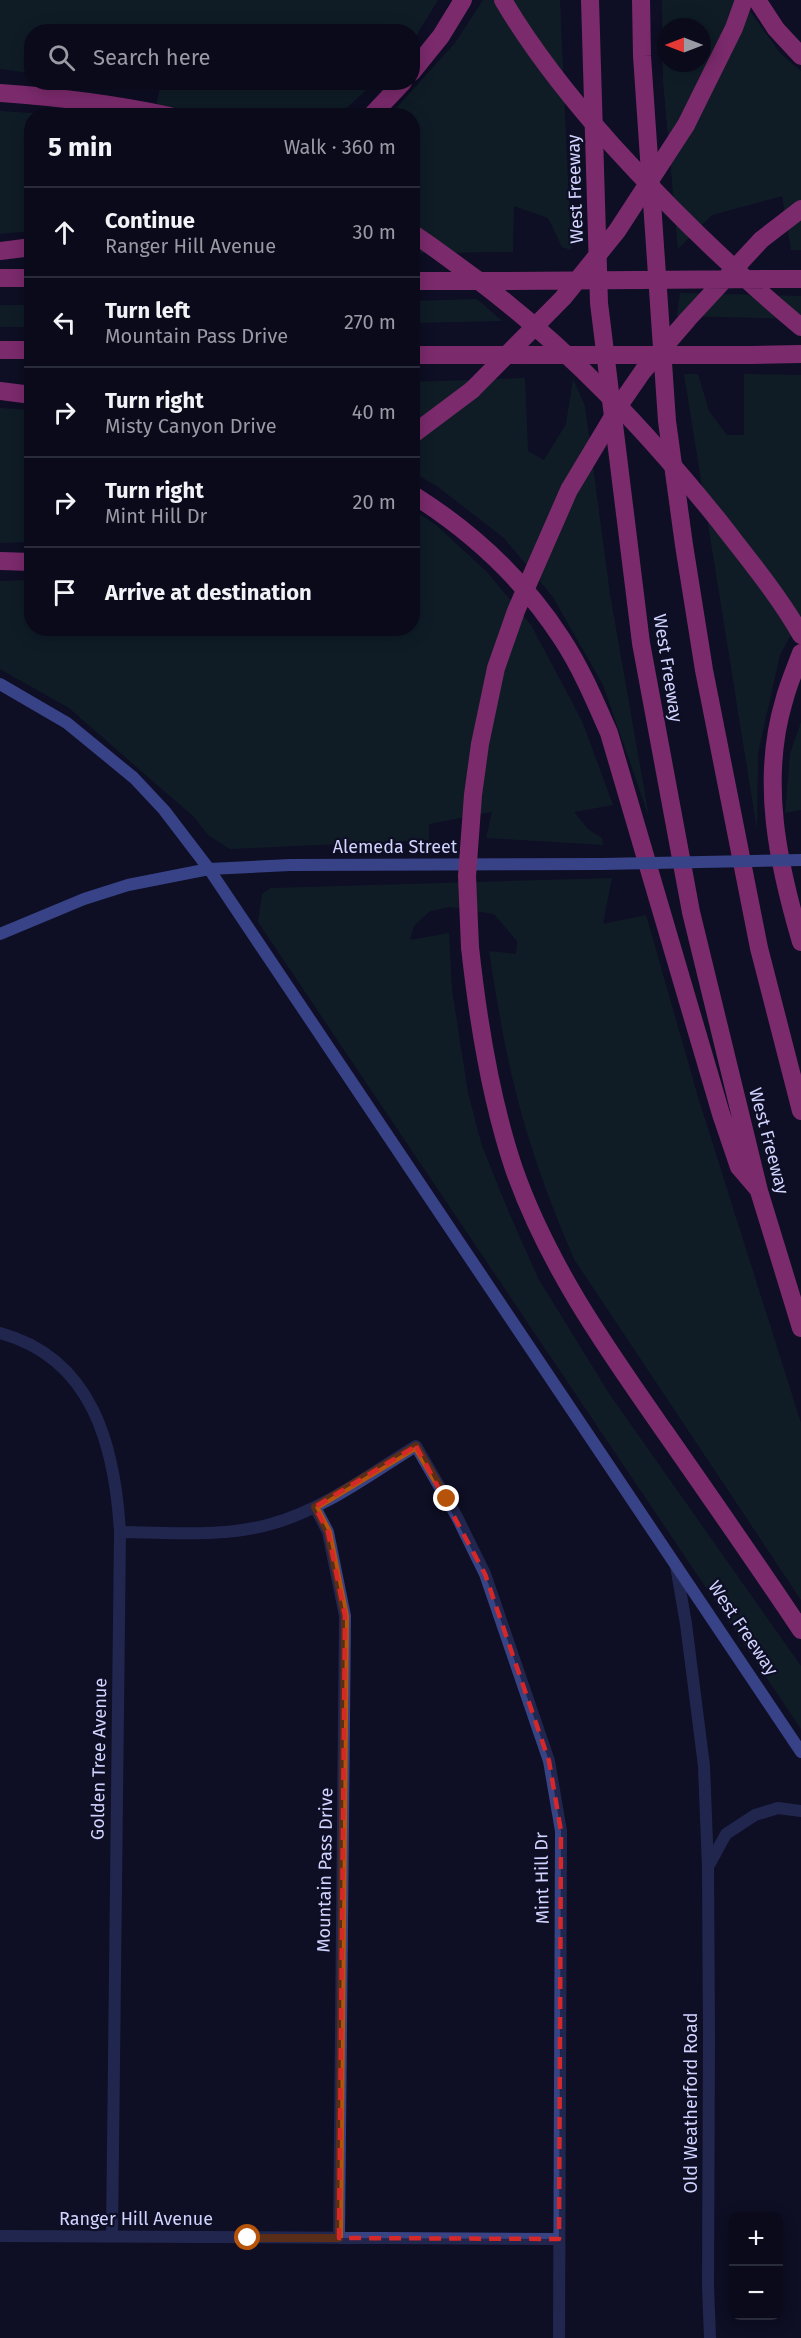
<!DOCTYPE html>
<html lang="en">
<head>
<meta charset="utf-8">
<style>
  body { margin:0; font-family:"Fira Sans",sans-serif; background:#181828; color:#f1f3f6 }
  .controls { position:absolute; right:18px; bottom:18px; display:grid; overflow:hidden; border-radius:12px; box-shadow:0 3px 15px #0003 }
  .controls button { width:54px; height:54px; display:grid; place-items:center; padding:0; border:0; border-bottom:2px solid #2a2b3a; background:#0a0a1b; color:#f1f3f6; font:30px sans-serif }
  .compass { position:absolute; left:657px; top:18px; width:54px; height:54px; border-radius:50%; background:#0a0a1b; box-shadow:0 3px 15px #0003; rotate:270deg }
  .stop { position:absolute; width:18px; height:18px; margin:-14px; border:4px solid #b45309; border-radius:50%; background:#fff }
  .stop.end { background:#b45309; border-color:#fff; box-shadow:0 2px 6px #0008 }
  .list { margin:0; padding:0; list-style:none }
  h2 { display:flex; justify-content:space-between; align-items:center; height:78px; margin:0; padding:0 24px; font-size:26px }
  h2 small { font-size:20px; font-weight:400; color:#999aa3 }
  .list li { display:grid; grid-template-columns:39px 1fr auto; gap:18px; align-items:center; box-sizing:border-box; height:90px; padding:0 24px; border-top:2px solid #2a2b3a }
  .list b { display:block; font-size:22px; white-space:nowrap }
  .list p { margin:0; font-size:20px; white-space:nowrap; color:#999aa3 }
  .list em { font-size:20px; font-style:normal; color:#999aa3 }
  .icon { flex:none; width:33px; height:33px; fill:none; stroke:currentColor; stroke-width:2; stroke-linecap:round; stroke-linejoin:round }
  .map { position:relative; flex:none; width:801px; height:2338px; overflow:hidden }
  .search { position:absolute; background:#0a0a1b; box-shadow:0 3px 15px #0003; left:24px; top:24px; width:396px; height:66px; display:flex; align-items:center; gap:15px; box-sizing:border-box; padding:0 21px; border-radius:24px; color:#999aa3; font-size:22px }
  .panel { position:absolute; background:#0a0a1b; box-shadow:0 3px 15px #0003; left:24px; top:108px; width:396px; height:528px; border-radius:24px }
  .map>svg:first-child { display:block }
  .green { fill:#112e28; fill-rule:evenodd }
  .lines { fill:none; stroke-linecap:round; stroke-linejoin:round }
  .street { stroke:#384384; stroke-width:12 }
  .secondary { stroke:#6881ff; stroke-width:12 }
  .highway { stroke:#ff4cc4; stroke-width:18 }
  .secondary-bridge { stroke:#6881ff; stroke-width:12 }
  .highway-bridge { stroke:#ff4cc4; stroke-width:18 }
  .route { stroke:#b45309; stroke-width:8 }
  .marked { fill:none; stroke:#d62828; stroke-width:4.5; stroke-dasharray:12 8; stroke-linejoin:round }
  .labels { text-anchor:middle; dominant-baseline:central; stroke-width:4.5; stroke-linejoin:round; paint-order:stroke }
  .street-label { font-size:18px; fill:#d1d4ff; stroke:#0e0e24 }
</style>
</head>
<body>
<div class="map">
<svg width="801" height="2338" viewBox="0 0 801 2338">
  <rect width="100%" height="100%" fill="#0e0e24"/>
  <!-- green -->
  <path class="green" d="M0,0h438l-25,41 -1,-9h-380l-1,41 -31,-4z
    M483,0h77l11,250 -9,-3 -14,-29 -34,-12 -1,46 -100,1 -1,-137h-23l66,-73z
    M662,0h80l38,53 21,18v179h-10l-9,-54 -70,19 -34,34 -15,-168zM666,27h36v36h-36z
    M157,83h217l-35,32 -185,1 6,-28z
    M0,111l65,4 -33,1 -1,115 -31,3z
    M680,293l121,3v23l-124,-3z
    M477,299l25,22 -89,2v-22z
    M0,305h31v22h-31z
    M684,374h14l11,37 18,24h17v-61l57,1v241l-21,39 -22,98 -1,77z
    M525,378l3,73 16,9 22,-36 7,-45 12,27 25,188 39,223 -46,-132 -50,-88 -49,-59 -66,-51 -25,-15 -1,-90z
    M0,408l31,2v132l-31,1z
    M413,510l23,15 51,47 44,53 51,96 31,84 -39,7 14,17 14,9 1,7 -117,-7 6,-26 -63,12v16l-199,9 -22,-14 -14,-18 -125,-109 -69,-39v-88l31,-1 1,48 55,1 1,3 13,-4h311z
    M801,722v88l-16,3 5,-59z
    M612,878l-9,46 43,-9 52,182 103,326v177l-227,-341c-21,-49 -40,-99 -54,-151 -14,-51 -23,-104 -31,-157l27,3 1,-13 -23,-27 -44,-7 -20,4 -16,15 -4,14 39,-7 3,56 16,104 14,53 28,69 28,63 72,117 191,271v63l-543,-807 4,-28 9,-6z"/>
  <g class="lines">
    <!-- street -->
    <path class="street" d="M0,1333c93,25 115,114 120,199l-8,705
      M315,1507l13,25 17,84 -6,622
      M120,1532c49,0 103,6 151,-8 52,-14 99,-50 145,-78l41,71 28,57 64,187 12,70 -2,507
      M676,1566l10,58 18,142 4,102 1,167 -1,250 2,53
      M708,1867l18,-33 29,-19 23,-7 23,3
      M0,2236l559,3"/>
    <!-- secondary -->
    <path class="secondary" d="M0,684l67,39 67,55 30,32 45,59 592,883
      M0,934l84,-35 44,-14 81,-16 81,-4 312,-1"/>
    <!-- highway -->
    <path class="highway" d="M590,0l9,303 42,340 50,269 68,279 42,137
      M641,0l1,56 25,365 17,124 20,125 55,278 42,163
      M757,0l19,29 25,27
      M412,72l29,-36 22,-36
      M0,93c58,4 114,11 170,23
      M371,116l32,-34
      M686,125l48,-97 10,-28
      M761,240l40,-31
      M0,251l32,-4
      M0,278h32
      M772,279h29
      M412,281h97
      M0,350h32
      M412,355h119
      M752,355l49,-1
      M0,391l32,4
      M412,435l60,-45
      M412,494c59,37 112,86 150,145 19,29 33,62 47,94l112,381 18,53 18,21
      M0,561l32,1
      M801,653c-6,16 -13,32 -17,48 -24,80 -6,163 17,241
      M470,947c8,74 20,151 44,222 34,97 93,180 151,263 46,66 92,132 136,198"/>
    <!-- secondary-bridge -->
    <path class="secondary-bridge" d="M602,864l199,-4"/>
    <!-- highway-bridge -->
    <path class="highway-bridge" d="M503,0c31,53 69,100 110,146 59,65 121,125 188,181
      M412,233c22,14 42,30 63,45 95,72 169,150 244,243 27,35 61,76 82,114
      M509,281l263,-2
      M531,355h221
      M472,390l91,-92 54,-67 69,-106
      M470,947l-3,-71 6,-81 7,-51 16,-76 20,-57 53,-121 54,-90 20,-29 45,-52 73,-79"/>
  </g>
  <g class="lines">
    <!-- route -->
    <path class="route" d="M248,2238h91l6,-622 -17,-84 -13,-25 101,-61 31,53"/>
  </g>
  <!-- marked area -->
  <path d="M0 0H801V2338H0ZM416,1446l69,128 64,187 12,70 -2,408 -220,-1 6,-622 -17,-84 -13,-25z" fill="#0e0e24" fill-opacity=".55" fill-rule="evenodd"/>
  <path class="marked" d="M416,1446l69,128 64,187 12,70 -2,408 -220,-1 6,-622 -17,-84 -13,-25z"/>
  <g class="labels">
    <!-- street labels -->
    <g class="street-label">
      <text transform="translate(575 189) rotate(-92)">West Freeway</text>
      <text transform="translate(668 668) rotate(81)">West Freeway</text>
      <text x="395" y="847">Alemeda Street</text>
      <text transform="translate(769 1141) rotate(75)">West Freeway</text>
      <text transform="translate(743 1628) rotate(56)">West Freeway</text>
      <text transform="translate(99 1759) rotate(-89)">Golden Tree Avenue</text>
      <text transform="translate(325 1870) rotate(-89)">Mountain Pass Drive</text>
      <text transform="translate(542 1878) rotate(-91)">Mint Hill Dr</text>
      <text transform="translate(691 2103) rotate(-90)">Old Weatherford Road</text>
      <text x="136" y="2219">Ranger Hill Avenue</text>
    </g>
  </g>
</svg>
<div class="controls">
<button>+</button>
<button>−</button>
</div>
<svg class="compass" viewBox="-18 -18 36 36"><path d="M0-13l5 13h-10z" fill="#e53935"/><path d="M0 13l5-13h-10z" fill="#999aa3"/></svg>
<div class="stop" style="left:248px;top:2238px"></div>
<div class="stop end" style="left:447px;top:1499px"></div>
<div class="search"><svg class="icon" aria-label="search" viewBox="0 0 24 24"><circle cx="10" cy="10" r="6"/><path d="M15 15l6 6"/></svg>Search here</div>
<section class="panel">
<h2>5 min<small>Walk · 360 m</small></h2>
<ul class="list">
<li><svg class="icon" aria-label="ahead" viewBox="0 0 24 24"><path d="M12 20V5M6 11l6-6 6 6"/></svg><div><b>Continue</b><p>Ranger Hill Avenue</p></div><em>30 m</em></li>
<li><svg class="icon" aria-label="left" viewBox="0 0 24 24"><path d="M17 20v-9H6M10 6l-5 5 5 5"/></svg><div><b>Turn left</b><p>Mountain Pass Drive</p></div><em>270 m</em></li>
<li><svg class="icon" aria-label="right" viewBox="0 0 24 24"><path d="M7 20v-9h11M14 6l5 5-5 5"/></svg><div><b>Turn right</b><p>Misty Canyon Drive</p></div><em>40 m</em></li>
<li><svg class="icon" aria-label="right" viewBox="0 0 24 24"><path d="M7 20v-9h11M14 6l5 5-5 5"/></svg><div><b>Turn right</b><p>Mint Hill Dr</p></div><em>20 m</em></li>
<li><svg class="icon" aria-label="arrive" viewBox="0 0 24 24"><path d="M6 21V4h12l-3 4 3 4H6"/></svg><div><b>Arrive at destination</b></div></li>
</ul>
</section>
</div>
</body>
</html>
